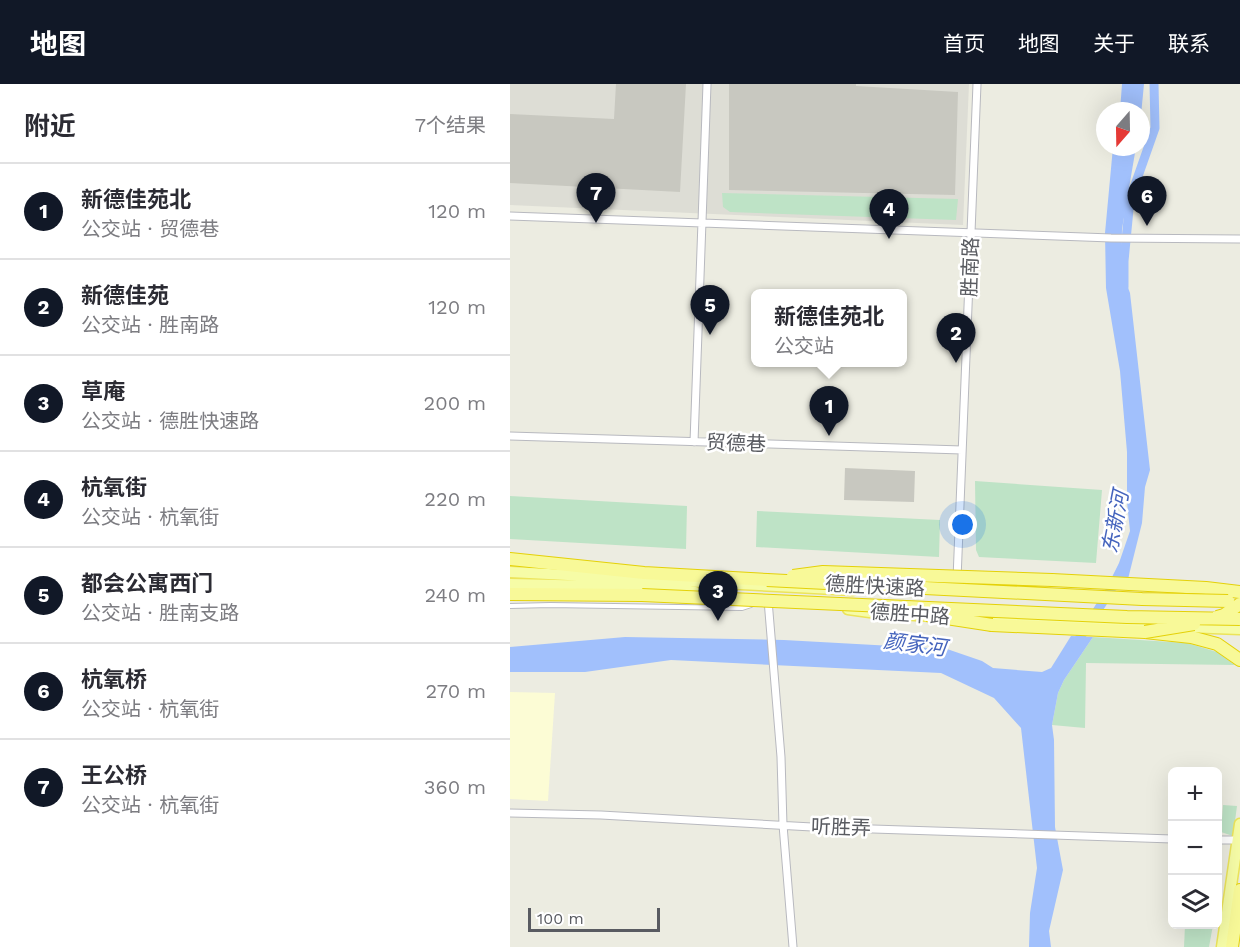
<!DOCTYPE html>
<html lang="zh">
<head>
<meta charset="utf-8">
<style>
  body { margin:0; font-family:"Work Sans","Noto Sans SC",sans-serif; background:#f7f7f7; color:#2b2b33 }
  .controls { position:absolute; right:18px; bottom:18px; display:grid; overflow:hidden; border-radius:9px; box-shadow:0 6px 24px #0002 }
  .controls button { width:54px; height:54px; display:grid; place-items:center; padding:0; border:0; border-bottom:2px solid #e1e1e2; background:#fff; color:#2b2b33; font:30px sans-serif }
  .compass { position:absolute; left:586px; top:18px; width:54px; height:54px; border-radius:50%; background:#fff; box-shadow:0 6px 24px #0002; rotate:200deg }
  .scale { position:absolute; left:18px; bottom:15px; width:132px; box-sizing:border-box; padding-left:6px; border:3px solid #595b61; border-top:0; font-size:16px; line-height:21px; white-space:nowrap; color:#595b61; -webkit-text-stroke:4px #fff; paint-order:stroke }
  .you { position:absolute; left:453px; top:441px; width:21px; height:21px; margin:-15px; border:4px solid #fff; border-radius:50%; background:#1a73e8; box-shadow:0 0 0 9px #1a73e833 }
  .badge { display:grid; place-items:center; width:39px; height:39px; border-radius:50%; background:#111827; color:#fff; font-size:20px; font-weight:700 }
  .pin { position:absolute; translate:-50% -50px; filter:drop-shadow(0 2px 3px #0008) }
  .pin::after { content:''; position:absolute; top:32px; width:21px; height:18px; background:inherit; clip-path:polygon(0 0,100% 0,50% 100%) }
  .popup { position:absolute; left:241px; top:205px; width:156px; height:78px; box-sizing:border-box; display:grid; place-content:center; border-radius:9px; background:#fff; filter:drop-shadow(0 2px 4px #0005); font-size:20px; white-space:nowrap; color:#7c7c81 }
  .popup b { font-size:22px; color:#2b2b33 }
  .popup::after { content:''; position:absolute; left:50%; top:100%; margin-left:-12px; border:12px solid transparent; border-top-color:#fff }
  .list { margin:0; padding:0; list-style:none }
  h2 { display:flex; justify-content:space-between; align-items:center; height:78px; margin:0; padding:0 24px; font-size:26px }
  h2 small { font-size:20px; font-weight:400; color:#7c7c81 }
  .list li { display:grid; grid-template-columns:39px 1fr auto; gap:18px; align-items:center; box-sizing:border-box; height:96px; padding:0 24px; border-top:2px solid #e1e1e2 }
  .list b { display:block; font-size:22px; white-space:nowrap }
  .list p { margin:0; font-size:20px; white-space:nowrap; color:#7c7c81 }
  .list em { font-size:20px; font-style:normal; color:#7c7c81 }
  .icon { flex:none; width:33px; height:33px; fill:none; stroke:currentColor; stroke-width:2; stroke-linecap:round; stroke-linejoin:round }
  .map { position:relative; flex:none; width:730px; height:863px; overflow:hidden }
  header { display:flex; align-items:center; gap:36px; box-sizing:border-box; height:84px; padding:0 30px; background:#111827; color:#fff }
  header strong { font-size:28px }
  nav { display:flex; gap:33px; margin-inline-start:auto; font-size:21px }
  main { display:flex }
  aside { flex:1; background:#fff }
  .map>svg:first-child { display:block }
  .commercial { fill:#fcfcd5 }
  .industrial { fill:#ddddd5 }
  .green { fill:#bee3c6 }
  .water { fill:#a1c0fc }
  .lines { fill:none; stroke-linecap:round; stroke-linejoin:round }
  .canal { stroke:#a1c0fc; stroke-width:9 }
  .building { fill:#c8c8c0 }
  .service-casing { stroke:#b8b9bf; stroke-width:6 }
  .minor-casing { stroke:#b8b9bf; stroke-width:9 }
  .primary-casing { stroke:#ece45a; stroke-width:13 }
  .trunk-casing { stroke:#e4d108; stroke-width:14 }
  .service { stroke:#fff; stroke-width:4 }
  .minor { stroke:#fff; stroke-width:7 }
  .primary { stroke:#f6fca6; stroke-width:10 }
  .trunk { stroke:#f8f998; stroke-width:12 }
  .trunk-bridge-casing { stroke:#e4d108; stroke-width:14; stroke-linecap:butt }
  .trunk-bridge { stroke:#f8f998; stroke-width:12 }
  .labels { text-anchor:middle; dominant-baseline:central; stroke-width:5; stroke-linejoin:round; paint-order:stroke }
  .street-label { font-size:20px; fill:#595b61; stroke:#fff }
  .water-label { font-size:21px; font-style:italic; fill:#4564bd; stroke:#fff }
</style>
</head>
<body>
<header>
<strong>地图</strong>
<nav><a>首页</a><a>地图</a><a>关于</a><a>联系</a></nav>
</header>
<main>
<aside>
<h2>附近<small>7个结果</small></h2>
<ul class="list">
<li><span class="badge">1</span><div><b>新德佳苑北</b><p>公交站 · 贸德巷</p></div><em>120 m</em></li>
<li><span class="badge">2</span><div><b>新德佳苑</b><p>公交站 · 胜南路</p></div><em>120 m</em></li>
<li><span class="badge">3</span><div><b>草庵</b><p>公交站 · 德胜快速路</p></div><em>200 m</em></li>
<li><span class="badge">4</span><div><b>杭氧街</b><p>公交站 · 杭氧街</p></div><em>220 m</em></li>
<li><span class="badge">5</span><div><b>都会公寓西门</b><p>公交站 · 胜南支路</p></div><em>240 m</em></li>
<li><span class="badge">6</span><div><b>杭氧桥</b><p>公交站 · 杭氧街</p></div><em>270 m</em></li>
<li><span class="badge">7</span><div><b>王公桥</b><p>公交站 · 杭氧街</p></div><em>360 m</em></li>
</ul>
</aside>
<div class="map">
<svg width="730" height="863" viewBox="0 0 730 863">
  <rect width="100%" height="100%" fill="#ecece1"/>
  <!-- commercial -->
  <path class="commercial" d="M0,608l45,1 -7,108 -38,-2z"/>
  <!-- industrial -->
  <path class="industrial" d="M0,0h459l-6,141 -453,-20z"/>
  <!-- green -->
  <path class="green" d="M212,109l236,6 -2,21 -226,-8 -7,-5z
    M465,397l127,9 -6,73 -117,-6 -3,-7z
    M0,412l177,10 -1,43 -176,-10z
    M247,427l183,9 -1,37 -183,-10z
    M583,553l94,6 30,9 18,13 -149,-2 -1,65 -33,-3 6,-32 6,-13z
    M713,721l14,1 -4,30 -12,-4z
    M675,841h28l-4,22h-25z"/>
  <!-- water -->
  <path class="water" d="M612,0h22l-3,31v-4h-21z
    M603,63h23l-14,82 -1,40 9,24 20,177 -5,17 -3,36 -14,56 -16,-2 7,-14 11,-32 -3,-29v-50l-7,-81 -14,-83 -1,-55z
    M561,552l22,1 -29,43 -6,13 -6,32 2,15 1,87 8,43 -14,61 2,16h-22l1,-34 7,-45 -16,-140 -27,-30 -53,-25 -270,-13 -86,12h-75v-25l115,-10 159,3 163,9 35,12 11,7 49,4 9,-4z"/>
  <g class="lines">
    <!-- canal -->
    <path class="canal" d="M614,203v-26l6,-62 25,-71 -1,-44
      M564,563l43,-67"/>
  </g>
  <!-- building -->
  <path class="building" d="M106,0h70l-6,108 -170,-9v-69l104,5z
    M219,0h127v2l102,6 -3,103 -226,-5z
    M335,384l70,3 -1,31 -70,-2z"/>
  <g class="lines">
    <!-- service casing -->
    <g class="service-casing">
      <path id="service" d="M0,522l40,-1 192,3 9,-3"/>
    </g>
    <!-- minor casing -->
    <g class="minor-casing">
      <path id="minor" d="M0,132l601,22 129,1
        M0,352l452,14
        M184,358l13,-358
        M447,495l20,-495
        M258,516l13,157 2,68 10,122
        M0,729l91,2 211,12 360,12
        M708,756h20"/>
    </g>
    <!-- primary casing -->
    <g class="primary-casing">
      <path id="primary" d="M0,488l343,18
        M0,500l133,3 52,5
        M338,525l29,4 57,3
        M467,534l182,8
        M676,543l54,2
        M712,863l18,-123"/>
    </g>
    <!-- trunk casing -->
    <g class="trunk-casing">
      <path id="trunk" d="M0,475l134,14 123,7
        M542,496l154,8 34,4
        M0,510l132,1
        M482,541l153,7 46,5 26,7 23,16
        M722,863l8,-57"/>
    </g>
    <!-- service -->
    <use href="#service" class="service"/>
    <!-- minor -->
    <use href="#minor" class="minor"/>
    <!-- primary -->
    <use href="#primary" class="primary"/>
    <!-- trunk -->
    <use href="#trunk" class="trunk"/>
    <!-- trunk-bridge casing -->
    <g class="trunk-bridge-casing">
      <path id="trunk-bridge" d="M283,492l30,-4 229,8
        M257,496l375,19 86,2
        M132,511l485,22 113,2
        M417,531l65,10
        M707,533l7,-2 16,-11
        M635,548l49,-8"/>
    </g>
    <!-- trunk-bridge -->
    <use href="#trunk-bridge" class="trunk-bridge"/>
  </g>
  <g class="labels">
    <!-- street labels -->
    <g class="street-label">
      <text transform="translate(460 183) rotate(-88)">胜南路</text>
      <text transform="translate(226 359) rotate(2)">贸德巷</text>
      <text transform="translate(365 502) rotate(3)">德胜快速路</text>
      <text transform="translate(400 530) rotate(4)">德胜中路</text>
      <text transform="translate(331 743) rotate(2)">听胜弄</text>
    </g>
    <!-- water labels -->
    <g class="water-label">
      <text transform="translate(605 438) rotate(-79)">东新河</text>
      <text transform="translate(405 560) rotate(7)">颜家河</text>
    </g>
  </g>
</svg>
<div class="controls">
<button>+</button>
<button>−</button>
<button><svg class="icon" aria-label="layers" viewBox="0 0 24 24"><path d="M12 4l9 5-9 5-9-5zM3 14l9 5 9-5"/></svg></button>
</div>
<svg class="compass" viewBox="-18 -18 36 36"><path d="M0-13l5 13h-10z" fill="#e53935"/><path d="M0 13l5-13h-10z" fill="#7c7c81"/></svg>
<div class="scale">100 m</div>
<div class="you"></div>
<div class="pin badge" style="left:319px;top:352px">1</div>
<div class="popup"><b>新德佳苑北</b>公交站</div>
<div class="pin badge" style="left:446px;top:279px">2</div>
<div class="pin badge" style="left:208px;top:537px">3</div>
<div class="pin badge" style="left:379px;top:155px">4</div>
<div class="pin badge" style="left:200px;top:251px">5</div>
<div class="pin badge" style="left:637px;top:142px">6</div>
<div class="pin badge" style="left:86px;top:139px">7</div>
</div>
</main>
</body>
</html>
